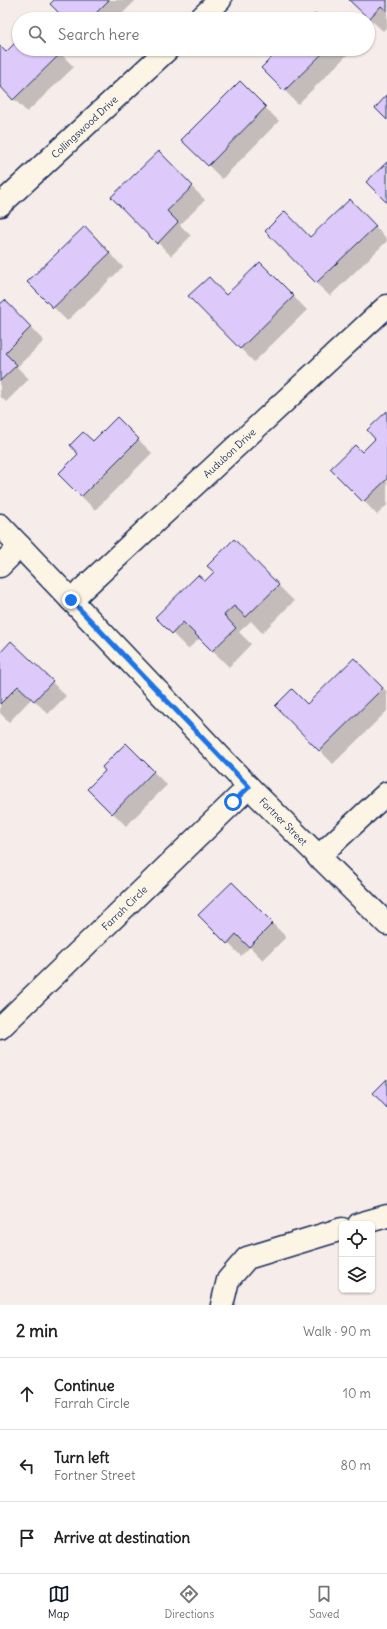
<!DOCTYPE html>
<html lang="en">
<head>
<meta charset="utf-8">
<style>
  body { margin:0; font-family:Delius,sans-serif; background:#f2f2f2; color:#222 }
  .controls { position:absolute; right:12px; bottom:12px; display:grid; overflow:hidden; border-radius:6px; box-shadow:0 1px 3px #0004 }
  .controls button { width:36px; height:36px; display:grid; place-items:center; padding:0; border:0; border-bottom:1px solid #e0e0e0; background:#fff; color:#222; font:20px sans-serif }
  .stop { position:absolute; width:12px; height:12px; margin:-9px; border:3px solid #1a73e8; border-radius:50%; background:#fff }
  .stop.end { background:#1a73e8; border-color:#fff; box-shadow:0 1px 4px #0008 }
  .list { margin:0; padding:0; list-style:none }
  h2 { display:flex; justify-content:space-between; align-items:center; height:52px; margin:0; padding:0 16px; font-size:17px }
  h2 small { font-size:13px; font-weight:400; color:#767676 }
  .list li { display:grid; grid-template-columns:26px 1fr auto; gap:12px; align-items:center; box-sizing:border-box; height:72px; padding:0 16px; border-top:1px solid #e0e0e0 }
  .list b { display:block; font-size:15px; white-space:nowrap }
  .list p { margin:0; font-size:13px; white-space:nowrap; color:#767676 }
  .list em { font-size:13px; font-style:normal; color:#767676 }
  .icon { flex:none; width:22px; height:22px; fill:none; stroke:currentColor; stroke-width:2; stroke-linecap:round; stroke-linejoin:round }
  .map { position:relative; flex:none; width:387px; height:1305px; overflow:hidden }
  .search { position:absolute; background:#fff; box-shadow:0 1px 3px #0004; left:12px; right:12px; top:12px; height:44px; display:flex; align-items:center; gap:10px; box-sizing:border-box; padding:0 14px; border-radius:22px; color:#767676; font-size:15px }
  .sheet { height:268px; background:#fff }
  nav { display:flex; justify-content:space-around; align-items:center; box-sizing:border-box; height:56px; border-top:1px solid #e0e0e0; background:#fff; font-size:11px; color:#767676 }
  nav a { display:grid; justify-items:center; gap:2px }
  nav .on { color:#111827 }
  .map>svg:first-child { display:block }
  .shadow { fill:#0003 }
  .building { fill:#ddc9fa; stroke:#1b2f5e }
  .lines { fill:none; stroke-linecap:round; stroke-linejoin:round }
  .minor-casing { stroke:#1b2f5e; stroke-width:25 }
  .minor { stroke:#fcf5e5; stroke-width:22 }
  .route { stroke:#1a73e8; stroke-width:5 }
  .labels { text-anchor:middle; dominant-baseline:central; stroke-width:3; stroke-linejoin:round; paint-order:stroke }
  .street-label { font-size:10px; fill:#1b2f5e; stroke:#fcf5e5 }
</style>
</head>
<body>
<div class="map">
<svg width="387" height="1305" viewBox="0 0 387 1305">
  <rect width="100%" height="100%" fill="#f6ece9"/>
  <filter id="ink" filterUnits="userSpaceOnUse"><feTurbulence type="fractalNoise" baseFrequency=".025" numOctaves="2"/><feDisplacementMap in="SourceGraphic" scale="8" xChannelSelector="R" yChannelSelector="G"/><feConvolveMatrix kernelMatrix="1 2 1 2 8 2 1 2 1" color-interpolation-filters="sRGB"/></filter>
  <g filter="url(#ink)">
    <!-- shadow -->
    <path class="shadow" d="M56,0h80l-19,19h-51z
      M349,0h38v27l-4,4z
      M19,40v9h37l18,18 -47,45 -27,-27v-38l6,6z
      M281,49h68l2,2 -53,53 -36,-36z
      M240,83l39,38 -57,58 -39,-39z
      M159,153l46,47 -25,25 11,11 -20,20 -58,-59z
      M363,214l24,25v2l-57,55 -14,-13 -6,-45z
      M98,241l25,26 -56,54 -38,-39z
      M260,263l47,47 -53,52 -14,-14 -14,-52z
      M0,306l18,9 26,26 -27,26 12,12 -23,23 -6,-6z
      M387,413v92l-10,10 -13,-14 -2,-48 15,-14z
      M117,419l35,34 -57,57 -36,-36z
      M234,541l60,60 -32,32 -11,-12 -12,11 12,12 -22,23 -29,-29 -12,11 -32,-32 49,-34 10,-11z
      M11,642l55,54 -18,18 -16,-16 -23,24 -9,-9v-59z
      M354,659l33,33v19l-54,53 -57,-58 31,-1z
      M126,745l41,40 -41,41 -37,-37 18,-18z
      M232,883l54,54 -23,23 -13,-13 -9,9 -41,-41z"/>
    <!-- building -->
    <path class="building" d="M54,0h55l-19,19h-25l-15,-15z
      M349,0h38v11l-6,-5 -12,13z
      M315,14l5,5h-10z
      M19,39v10h38l4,4 -48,47 -13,-14v-40l6,6z
      M280,49h47l-43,42 -23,-23z
      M240,81l26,26 -58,59 -27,-26z
      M387,95v25l-12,-12z
      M159,151l34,35 -26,25 11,11 -21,22 -46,-47z
      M387,162v41l-21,-21z
      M350,199l26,27 -60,57 -51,-52 20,-20 25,26z
      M85,226l25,27 -57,55 -26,-26z
      M260,262l34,34 -54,53 -52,-53 21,-19 17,18z
      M5,300l26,27 -26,26 12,12 -17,16v-77z
      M387,411v68l-24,23 -33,-33 25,-24 7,7 13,-13 -8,-9z
      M117,417l22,22 -58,58 -23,-23 20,-20 -8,-9 13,-13 10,9z
      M234,539l45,46 -33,32 -12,-11 -10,9 12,13 -24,23 -29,-29 -11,12 -17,-17 43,-42 7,6 9,-9 -7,-6z
      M11,641l42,40 -19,20 -16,-15 -18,18v-51z
      M354,658l29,30 -64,63 -44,-45 17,-17 15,15z
      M126,743l28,28 -42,43 -25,-25 18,-18 -3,-4z
      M232,882l41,41 -24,24 -13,-13 -9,10 -29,-29z
      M387,1079v29l-14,-15z"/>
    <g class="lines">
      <!-- minor casing -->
      <g class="minor-casing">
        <g id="minor">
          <path d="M200,19l20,-19"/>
          <path id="s1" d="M0,205l168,-156"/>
          <path id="s2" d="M0,525l249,262 138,137"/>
          <path d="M0,566l20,-20"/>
          <path id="s3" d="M71,600l316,-294"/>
          <path d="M318,857l69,-64"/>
          <path id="s4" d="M0,1028l249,-241"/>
          <path d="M359,1224l28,-8"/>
          <path d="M222,1305l6,-25 19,-22 95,-29"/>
        </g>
      </g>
      <!-- minor -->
      <use href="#minor" class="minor"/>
    </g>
  </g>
  <g class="lines" filter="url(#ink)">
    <!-- route -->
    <path class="route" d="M71,600l178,187 -16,15"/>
  </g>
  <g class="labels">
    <!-- street labels -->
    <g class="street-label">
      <text stroke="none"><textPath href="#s1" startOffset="115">Collingswood Drive</textPath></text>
      <text stroke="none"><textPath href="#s3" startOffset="216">Audubon Drive</textPath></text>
      <text stroke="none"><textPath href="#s2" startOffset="410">Fortner Street</textPath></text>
      <text stroke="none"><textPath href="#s4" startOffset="173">Farrah Circle</textPath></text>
    </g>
  </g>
</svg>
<div class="controls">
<button><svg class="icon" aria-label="locate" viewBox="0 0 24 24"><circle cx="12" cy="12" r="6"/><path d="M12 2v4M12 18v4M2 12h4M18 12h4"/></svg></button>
<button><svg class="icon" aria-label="layers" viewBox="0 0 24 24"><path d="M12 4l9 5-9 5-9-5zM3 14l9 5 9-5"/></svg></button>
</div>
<div class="stop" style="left:233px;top:802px"></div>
<div class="stop end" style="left:71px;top:600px"></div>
<div class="search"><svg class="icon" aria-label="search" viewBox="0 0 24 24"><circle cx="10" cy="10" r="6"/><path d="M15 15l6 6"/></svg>Search here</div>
</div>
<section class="sheet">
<h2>2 min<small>Walk · 90 m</small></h2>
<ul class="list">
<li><svg class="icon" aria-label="ahead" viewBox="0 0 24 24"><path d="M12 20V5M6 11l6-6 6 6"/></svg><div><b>Continue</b><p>Farrah Circle</p></div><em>10 m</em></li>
<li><svg class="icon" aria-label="left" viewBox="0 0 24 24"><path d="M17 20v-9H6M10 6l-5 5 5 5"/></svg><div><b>Turn left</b><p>Fortner Street</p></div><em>80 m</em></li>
<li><svg class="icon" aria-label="arrive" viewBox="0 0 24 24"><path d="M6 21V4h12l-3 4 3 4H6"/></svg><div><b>Arrive at destination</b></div></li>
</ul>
</section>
<nav>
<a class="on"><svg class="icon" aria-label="map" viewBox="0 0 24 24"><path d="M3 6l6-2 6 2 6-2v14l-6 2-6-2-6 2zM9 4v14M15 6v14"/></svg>Map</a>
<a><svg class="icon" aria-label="directions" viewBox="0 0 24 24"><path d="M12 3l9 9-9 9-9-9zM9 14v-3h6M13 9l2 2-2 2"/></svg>Directions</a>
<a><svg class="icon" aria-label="saved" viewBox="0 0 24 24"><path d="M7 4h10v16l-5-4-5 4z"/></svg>Saved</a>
</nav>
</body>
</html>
